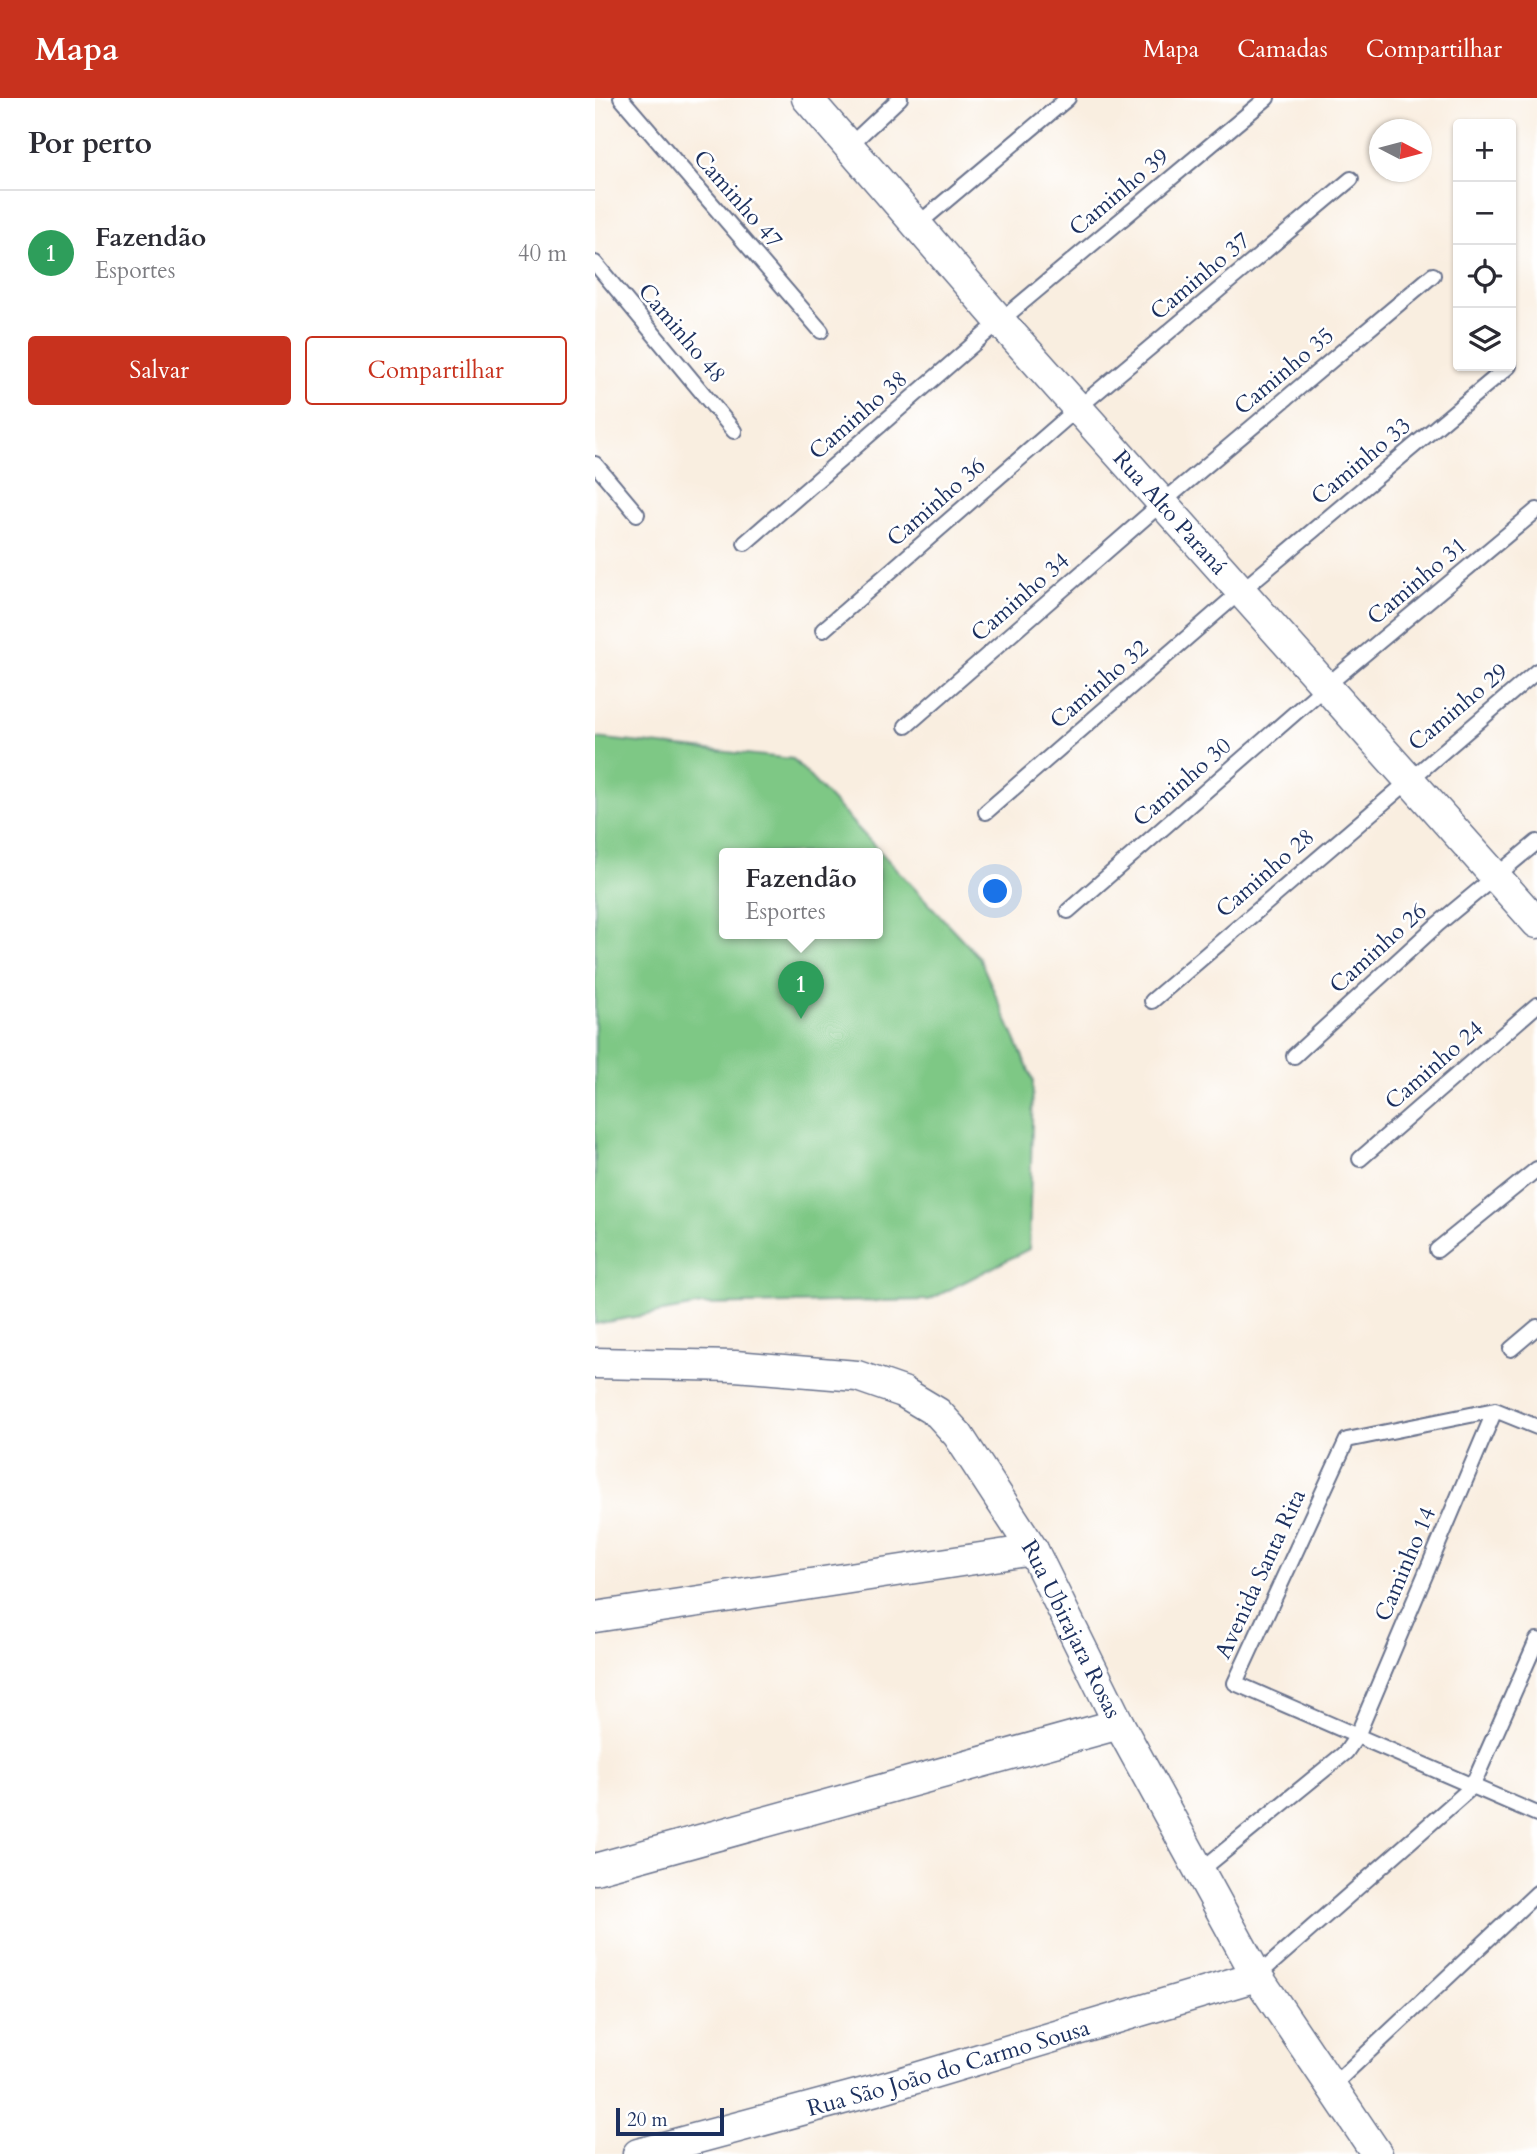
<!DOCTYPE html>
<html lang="pt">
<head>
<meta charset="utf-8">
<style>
  body { margin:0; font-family:Cardo,serif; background:#f2f2f3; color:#2b2b33 }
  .controls { position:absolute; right:21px; top:21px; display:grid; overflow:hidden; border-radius:7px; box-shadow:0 2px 5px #0004 }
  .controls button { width:63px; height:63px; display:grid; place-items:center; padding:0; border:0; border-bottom:2px solid #e1e1e2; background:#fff; color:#2b2b33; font:35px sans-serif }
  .compass { position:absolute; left:774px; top:21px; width:63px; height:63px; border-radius:50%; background:#fff; box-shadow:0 2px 5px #0004; rotate:96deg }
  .scale { position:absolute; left:21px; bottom:18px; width:108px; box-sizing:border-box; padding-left:7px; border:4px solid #1b2f5e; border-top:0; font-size:19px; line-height:24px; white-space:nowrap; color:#1b2f5e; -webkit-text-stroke:5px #fff; paint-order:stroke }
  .you { position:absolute; left:401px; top:794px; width:24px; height:24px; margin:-18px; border:5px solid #fff; border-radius:50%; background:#1a73e8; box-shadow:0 0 0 10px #1a73e833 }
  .badge { display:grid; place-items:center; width:46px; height:46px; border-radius:50%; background:#c8321e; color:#fff; font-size:23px; font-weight:700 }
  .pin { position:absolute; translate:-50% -58px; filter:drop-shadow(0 2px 4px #0008) }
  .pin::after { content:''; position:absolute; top:37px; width:24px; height:21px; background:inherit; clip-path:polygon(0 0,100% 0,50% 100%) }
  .popup { position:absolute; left:124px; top:750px; width:164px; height:91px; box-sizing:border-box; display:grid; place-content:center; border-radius:7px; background:#fff; filter:drop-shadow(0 2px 5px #0005); font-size:23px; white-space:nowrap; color:#7c7c81 }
  .popup b { font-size:26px; color:#2b2b33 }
  .popup::after { content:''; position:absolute; left:50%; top:100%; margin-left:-14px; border:14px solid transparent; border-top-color:#fff }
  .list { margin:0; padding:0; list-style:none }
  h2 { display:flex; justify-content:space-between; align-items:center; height:91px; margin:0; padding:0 28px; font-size:30px }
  h2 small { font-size:23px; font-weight:400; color:#7c7c81 }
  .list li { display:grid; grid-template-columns:46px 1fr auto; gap:21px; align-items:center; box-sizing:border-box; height:126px; padding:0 28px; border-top:2px solid #e1e1e2 }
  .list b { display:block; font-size:26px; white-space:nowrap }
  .list p { margin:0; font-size:23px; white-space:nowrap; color:#7c7c81 }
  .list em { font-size:23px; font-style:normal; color:#7c7c81 }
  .actions { display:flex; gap:14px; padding:21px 28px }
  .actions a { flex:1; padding:16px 0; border:2px solid #c8321e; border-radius:7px; text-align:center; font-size:24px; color:#c8321e }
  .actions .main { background:#c8321e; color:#fff }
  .icon { flex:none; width:38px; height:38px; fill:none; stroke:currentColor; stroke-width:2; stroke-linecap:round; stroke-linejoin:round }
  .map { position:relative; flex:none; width:942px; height:2056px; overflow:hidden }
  header { display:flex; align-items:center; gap:42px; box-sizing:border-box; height:98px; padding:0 35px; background:#c8321e; color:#fff }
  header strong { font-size:33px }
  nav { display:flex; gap:38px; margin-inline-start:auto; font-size:24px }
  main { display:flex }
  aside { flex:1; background:#fff }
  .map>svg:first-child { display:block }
  .green { fill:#7ec885; stroke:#4c7c72; stroke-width:2; fill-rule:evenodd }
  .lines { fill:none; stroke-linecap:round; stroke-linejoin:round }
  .service-casing { stroke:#69728c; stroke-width:18 }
  .minor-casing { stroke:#69728c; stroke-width:33 }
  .service { stroke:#fff; stroke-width:14 }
  .minor { stroke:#fff; stroke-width:30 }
  .labels { text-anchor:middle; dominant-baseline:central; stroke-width:5; stroke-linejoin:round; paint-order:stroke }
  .street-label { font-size:23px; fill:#1b2f5e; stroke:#fff }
</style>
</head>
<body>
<header>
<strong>Mapa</strong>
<nav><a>Mapa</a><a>Camadas</a><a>Compartilhar</a></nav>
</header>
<main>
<aside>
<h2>Por perto<small></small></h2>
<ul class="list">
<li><span class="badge" style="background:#2e9e5b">1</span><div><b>Fazendão</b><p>Esportes</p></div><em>40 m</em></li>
</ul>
<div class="actions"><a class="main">Salvar</a><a>Compartilhar</a></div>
</aside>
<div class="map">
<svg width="942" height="2056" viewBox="0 0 942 2056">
  <rect width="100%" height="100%" fill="#fff"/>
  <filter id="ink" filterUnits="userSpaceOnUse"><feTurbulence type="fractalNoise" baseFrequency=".0143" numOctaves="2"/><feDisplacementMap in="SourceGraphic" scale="14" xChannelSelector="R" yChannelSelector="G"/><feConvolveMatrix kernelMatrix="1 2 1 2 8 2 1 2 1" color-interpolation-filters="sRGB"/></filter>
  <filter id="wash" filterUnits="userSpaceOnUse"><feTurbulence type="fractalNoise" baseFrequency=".00686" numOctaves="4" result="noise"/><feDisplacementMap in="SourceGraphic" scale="28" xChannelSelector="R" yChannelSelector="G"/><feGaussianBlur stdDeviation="1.57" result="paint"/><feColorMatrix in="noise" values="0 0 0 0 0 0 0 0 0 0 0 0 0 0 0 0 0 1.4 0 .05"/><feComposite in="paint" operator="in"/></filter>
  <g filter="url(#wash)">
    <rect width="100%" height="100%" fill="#f9eee0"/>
    <!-- green -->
    <path class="green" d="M0,640l198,21 186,198 54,123 -4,169 -100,51 -227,5 -107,19zM129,755h154v80h-154z"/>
  </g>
  <g filter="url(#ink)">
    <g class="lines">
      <!-- service casing -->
      <g class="service-casing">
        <path id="service" d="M26,0l200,233
          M254,48l51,-48
          M322,127l151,-127
          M0,165l139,168
          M0,366l42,50
          M150,445l255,-222 267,-223
          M228,532l255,-222 273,-229
          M311,628l257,-224 270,-227
          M391,714l255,-221 268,-225
          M473,813l258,-225 211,-176
          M557,903l385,-330
          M699,958l144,-132 99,-82
          M765,1061l177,-154
          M842,1152l100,-81
          M916,1251l26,-22
          M942,1329l-42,-17 -148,30 -112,243 302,131
          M605,1773l146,-119 11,-16 138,-326
          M662,1878l215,-189 65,-147
          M736,1989l206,-194"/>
      </g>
      <!-- minor casing -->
      <g class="minor-casing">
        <g id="minor">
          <path id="s1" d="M212,0l193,223 537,602"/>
          <path id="s2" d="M0,1265l140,3 122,10 46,16 35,21 20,22 75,115 86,174 138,252 120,178"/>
          <path d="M0,1519l438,-67"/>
          <path d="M0,1771l524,-145"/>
          <path id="s3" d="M43,2056l238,-64 381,-114"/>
        </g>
      </g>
      <!-- service -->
      <use href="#service" class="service"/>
      <!-- minor -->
      <use href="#minor" class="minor"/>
    </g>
  </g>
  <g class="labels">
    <!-- street labels -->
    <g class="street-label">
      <text transform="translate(524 94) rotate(-40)">Caminho 39</text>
      <text transform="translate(143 101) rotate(49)">Caminho 47</text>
      <text transform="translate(605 178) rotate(-40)">Caminho 37</text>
      <text transform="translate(87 235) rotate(50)">Caminho 48</text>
      <text transform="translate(689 273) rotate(-40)">Caminho 35</text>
      <text transform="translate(263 317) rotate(-41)">Caminho 38</text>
      <text transform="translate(766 363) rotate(-40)">Caminho 33</text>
      <text transform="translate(341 404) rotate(-41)">Caminho 36</text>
      <text stroke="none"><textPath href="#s1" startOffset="551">Rua Alto Paraná</textPath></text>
      <text transform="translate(822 483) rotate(-40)">Caminho 31</text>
      <text transform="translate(425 499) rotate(-41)">Caminho 34</text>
      <text transform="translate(504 586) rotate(-41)">Caminho 32</text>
      <text transform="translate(863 609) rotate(-40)">Caminho 29</text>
      <text transform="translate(587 684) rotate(-41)">Caminho 30</text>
      <text transform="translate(670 775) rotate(-41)">Caminho 28</text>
      <text transform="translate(783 850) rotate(-42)">Caminho 26</text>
      <text transform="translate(839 967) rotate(-41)">Caminho 24</text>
      <text transform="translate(810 1466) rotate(-67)">Caminho 14</text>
      <text transform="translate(665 1476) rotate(-65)">Avenida Santa Rita</text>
      <text stroke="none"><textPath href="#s2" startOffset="607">Rua Ubirajara Rosas</textPath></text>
      <text stroke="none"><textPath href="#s3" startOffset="322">Rua São João do Carmo Sousa</textPath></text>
    </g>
  </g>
</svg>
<div class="controls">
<button>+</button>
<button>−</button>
<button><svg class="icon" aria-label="locate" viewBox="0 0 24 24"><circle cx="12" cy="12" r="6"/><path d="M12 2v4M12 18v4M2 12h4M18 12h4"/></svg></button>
<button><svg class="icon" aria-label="layers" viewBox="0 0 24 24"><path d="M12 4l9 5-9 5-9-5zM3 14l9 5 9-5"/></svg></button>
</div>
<svg class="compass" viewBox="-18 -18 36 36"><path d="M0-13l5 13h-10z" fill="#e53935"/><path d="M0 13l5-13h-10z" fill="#7c7c81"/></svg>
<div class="scale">20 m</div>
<div class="you"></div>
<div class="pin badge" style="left:206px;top:921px;background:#2e9e5b">1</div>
<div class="popup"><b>Fazendão</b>Esportes</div>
</div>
</main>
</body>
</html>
